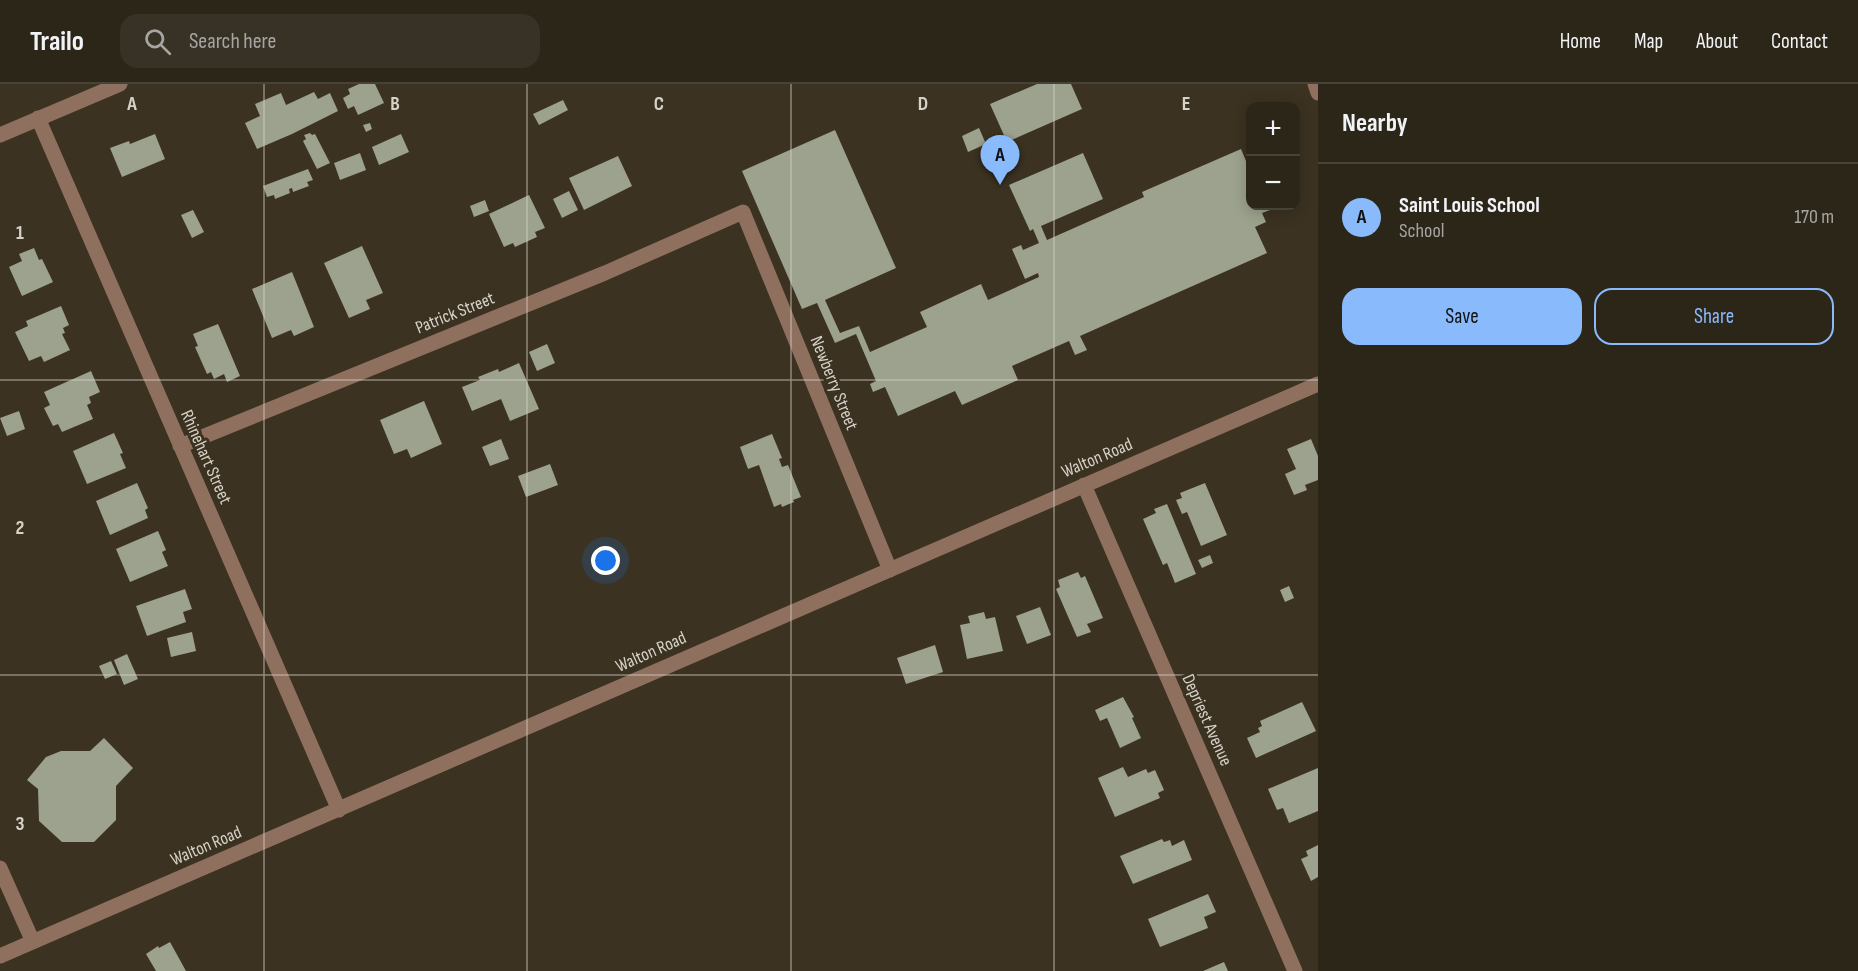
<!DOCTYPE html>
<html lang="en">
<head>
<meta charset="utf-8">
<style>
  body { margin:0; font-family:"Sofia Sans Condensed",sans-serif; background:#383226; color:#f1f3f6 }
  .controls { position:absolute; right:18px; top:18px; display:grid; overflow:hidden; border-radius:12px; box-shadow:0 3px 15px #0003 }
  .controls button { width:54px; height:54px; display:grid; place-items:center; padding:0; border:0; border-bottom:2px solid #484338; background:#2c2619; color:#f1f3f6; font:30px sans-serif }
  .you { position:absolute; left:606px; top:477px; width:21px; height:21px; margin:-15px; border:4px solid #fff; border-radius:50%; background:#1a73e8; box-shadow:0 0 0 9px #1a73e833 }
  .badge { display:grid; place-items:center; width:39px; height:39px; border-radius:50%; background:#89bafc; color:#111; font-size:20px; font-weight:700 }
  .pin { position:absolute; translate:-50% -50px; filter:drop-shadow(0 2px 3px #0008) }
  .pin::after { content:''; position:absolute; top:32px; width:21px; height:18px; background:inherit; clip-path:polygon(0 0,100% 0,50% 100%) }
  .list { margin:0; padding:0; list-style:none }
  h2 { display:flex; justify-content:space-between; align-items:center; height:78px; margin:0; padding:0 24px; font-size:26px }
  h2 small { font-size:20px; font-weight:400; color:#a6a5a2 }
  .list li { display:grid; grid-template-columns:39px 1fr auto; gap:18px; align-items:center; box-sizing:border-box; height:108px; padding:0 24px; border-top:2px solid #484338 }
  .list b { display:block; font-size:22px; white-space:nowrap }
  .list p { margin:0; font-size:20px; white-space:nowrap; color:#a6a5a2 }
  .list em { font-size:20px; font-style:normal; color:#a6a5a2 }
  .actions { display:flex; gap:12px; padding:18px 24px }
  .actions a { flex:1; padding:14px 0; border:2px solid #89bafc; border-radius:18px; text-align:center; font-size:21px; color:#89bafc }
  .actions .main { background:#89bafc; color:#111 }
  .icon { flex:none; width:33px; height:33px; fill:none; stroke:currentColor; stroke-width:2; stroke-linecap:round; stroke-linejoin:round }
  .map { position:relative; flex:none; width:1318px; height:887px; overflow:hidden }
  header { display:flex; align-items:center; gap:36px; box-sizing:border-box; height:84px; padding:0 30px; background:#2c2619; border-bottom:2px solid #484338 }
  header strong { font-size:28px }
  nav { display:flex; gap:33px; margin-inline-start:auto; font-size:21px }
  .search { width:420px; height:54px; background:#383226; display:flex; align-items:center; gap:15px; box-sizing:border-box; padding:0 21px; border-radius:18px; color:#a6a5a2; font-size:22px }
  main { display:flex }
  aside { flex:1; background:#2c2619 }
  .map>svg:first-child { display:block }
  .building { fill:#9da28e }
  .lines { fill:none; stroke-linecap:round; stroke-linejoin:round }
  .minor { stroke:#8f6f5d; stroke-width:15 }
  .grid { fill:none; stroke:#d7d2c8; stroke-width:1.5; stroke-opacity:0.55 }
  .labels { text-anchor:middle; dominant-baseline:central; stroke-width:6; stroke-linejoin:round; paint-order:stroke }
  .street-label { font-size:18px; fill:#d7d2c8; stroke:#3b3221 }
  .grid-label { font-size:20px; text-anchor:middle; font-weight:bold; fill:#d7d2c8; stroke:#3b3221; stroke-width:6; stroke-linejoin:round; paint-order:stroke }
</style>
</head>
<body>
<header>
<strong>Trailo</strong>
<div class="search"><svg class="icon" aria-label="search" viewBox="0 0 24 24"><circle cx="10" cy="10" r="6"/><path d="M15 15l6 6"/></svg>Search here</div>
<nav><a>Home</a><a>Map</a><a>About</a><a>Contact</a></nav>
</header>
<main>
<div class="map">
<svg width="1318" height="887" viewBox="0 0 1318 887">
  <rect width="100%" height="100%" fill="#3b3221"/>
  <!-- building -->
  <path class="building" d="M359,0h16l9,19 -26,12 -4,-9 -6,3 -5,-11 7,-4 -2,-5z
    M1037,0h34l11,25 -75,33 -17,-38z
    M314,8l4,7 12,-6 8,18 -46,23 -35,15 -12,-26 15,-7 -5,-12 26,-11 5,12z
    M563,16l5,10 -29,15 -6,-11z
    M370,39l2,6 -6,3 -3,-7z
    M979,44l7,16 -18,8 -6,-16z
    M835,46l61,138 -71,32 15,33 19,-7 11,26 57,-25 -7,-15 61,-28 7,16 51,-23 -1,-4 -13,6 -13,-30 9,-4 2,5 16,-7 -6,-14 -3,2 -21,-46 74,-32 20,46 -62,27 6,14 97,-43 -2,-5 99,-43 5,12 4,-2v47h22l1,3 -11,4 4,9 -11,5 12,26 -187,83 7,14 -12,5 -6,-14 -57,25 6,14 -56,25 -7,-14 -57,25 -13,-29 -12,5 -3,-8 6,-3 -20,-47 -21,9 -18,-40 -15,6 -60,-138z
    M310,49l2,2 3,-1 15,29 -13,6 -14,-28 3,-2 -2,-4z
    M155,50l10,25 -43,18 -12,-29 19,-7 1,3z
    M401,50l8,18 -30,13 -7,-18z
    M360,69l6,17 -26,10 -6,-17z
    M618,72l14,30 -48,24 -15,-32z
    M308,85l5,11 -6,2 2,4 -16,6 -1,-4 -3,1 1,4 -15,6 -1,-4 -7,2 -4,-11z
    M569,107l9,19 -16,8 -9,-19z
    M529,111l16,33 -10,4 2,5 -22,10 -2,-4 -9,4 -15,-33z
    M485,116l4,11 -15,6 -4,-11z
    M193,126l11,22 -12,6 -11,-23z
    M362,162l21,47 -17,7 4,9 -21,9 -25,-55z
    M34,164l5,12 3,-1 11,23 -31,14 -13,-29 13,-6 -3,-7z
    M292,188l22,55 -20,9 -3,-6 -19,8 -20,-49z
    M61,222l8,19 -6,3 2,5 -3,1 8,16 -26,12 -3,-6 -12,5 -14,-29 13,-6 -2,-5z
    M218,240l22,52 -13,6 -3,-8 -10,5 -3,-7 -4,2 -12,-27 3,-1 -5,-12z
    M547,260l8,19 -18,8 -8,-19z
    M519,279l20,46 -29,12 -9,-22 -29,12 -10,-24 18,-7 -2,-3 20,-8 1,3z
    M91,287l9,21 -11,5 2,6 -4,2 6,14 -31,13 -4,-8 -5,2 -9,-18 6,-3 -6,-13z
    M424,317l18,43 -31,14 -4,-9 -13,5 -14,-34z
    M19,327l6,18 -18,7 -7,-18z
    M114,349l9,20 -3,1 6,14 -39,16 -14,-33z
    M772,350l10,24 -3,1 3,8 6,-2 13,32 -8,3 1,2 -12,5 -1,-3 -7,3 -15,-42 -11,4 -8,-22z
    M501,355l8,20 -19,7 -8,-19z
    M1311,355l7,17v24l-13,5 2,5 -13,5 -9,-21 11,-5 -9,-20z
    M550,380l8,21 -32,12 -8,-21z
    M137,399l11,25 -3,2 3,8 -38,17 -14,-34z
    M1205,399l22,52 -26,11 -14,-34 -5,2 -6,-14 6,-2 -2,-5z
    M1167,420l29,70 -21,9 -8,-20 -4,2 -20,-46 13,-6 -2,-4z
    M158,447l8,19 -4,2 6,14 -38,16 -14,-33z
    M1210,471l3,8 -11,5 -4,-8z
    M1078,488l3,6 4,-2 18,42 -16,6 4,8 -14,5 -21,-48 4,-2 -2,-7z
    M1289,502l5,12 -9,4 -5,-12z
    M185,505l7,20 -9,3 3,10 -39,14 -11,-30z
    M1040,523l11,28 -24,9 -11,-28z
    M984,528l2,7 9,-2 8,34 -36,8 -7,-34 10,-2 -2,-7z
    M192,548l4,19 -25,6 -4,-19z
    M935,561l8,27 -37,12 -9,-26z
    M127,570l11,25 -14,6 -10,-25z
    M111,577l6,13 -12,5 -6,-13z
    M1123,613l11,20 -2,1 9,20 -21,10 -13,-30 -7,3 -5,-11z
    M1302,618l14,29 -60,27 -9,-20 13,-6 -2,-4 4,-2 -2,-5z
    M104,654l29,30 -17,18v34l-22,22h-32l-23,-21 -1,-32 -11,-9 19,-23 15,-6h29z
    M1123,683l5,10 18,-8 2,4 7,-3 9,20 -6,3 2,5 -45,19 -17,-39z
    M1318,684v43l-29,12 -6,-15 -6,2 -9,-21z
    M1162,755l2,3 6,-2 2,6 12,-6 8,20 -59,24 -13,-28z
    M1318,761v32l-7,4 -10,-22 7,-3 -2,-5z
    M1208,810l8,18 -12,5 4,11 -48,19 -12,-28z
    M170,858l16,29h-30l-10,-17 12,-8 1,2z
    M1224,878l4,9h-25z"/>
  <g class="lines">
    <!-- minor -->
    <path class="minor" d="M1315,0l3,9
      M38,34l301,692
      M0,51l120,-51
      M180,362l425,-173 138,-61 147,358
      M1084,401l211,486
      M0,784l33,74
      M0,872l1318,-572"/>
  </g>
  <!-- grid -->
  <path class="grid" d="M264,0v887M527,0v887M791,0v887M1054,0v887M0,296h1318M0,591h1318"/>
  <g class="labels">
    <!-- street labels -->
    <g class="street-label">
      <text transform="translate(455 229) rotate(-22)">Patrick Street</text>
      <text transform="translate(834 299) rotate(68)">Newberry Street</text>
      <text transform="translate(206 373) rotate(66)">Rhinehart Street</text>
      <text transform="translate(1097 374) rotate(-23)">Walton Road</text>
      <text transform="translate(651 568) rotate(-24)">Walton Road</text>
      <text transform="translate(1207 636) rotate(66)">Depriest Avenue</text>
      <text transform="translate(206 762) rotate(-23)">Walton Road</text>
    </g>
  </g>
  <g class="grid-label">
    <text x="132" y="26">A</text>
    <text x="395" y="26">B</text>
    <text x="659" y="26">C</text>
    <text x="923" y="26">D</text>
    <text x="1186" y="26">E</text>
    <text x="20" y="155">1</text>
    <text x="20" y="450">2</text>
    <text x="20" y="746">3</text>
  </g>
</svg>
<div class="controls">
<button>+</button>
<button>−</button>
</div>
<div class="you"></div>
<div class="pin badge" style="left:1000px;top:101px">A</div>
</div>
<aside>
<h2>Nearby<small></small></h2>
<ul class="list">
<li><span class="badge">A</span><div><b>Saint Louis School</b><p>School</p></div><em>170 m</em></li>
</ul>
<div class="actions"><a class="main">Save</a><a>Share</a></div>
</aside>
</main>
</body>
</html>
